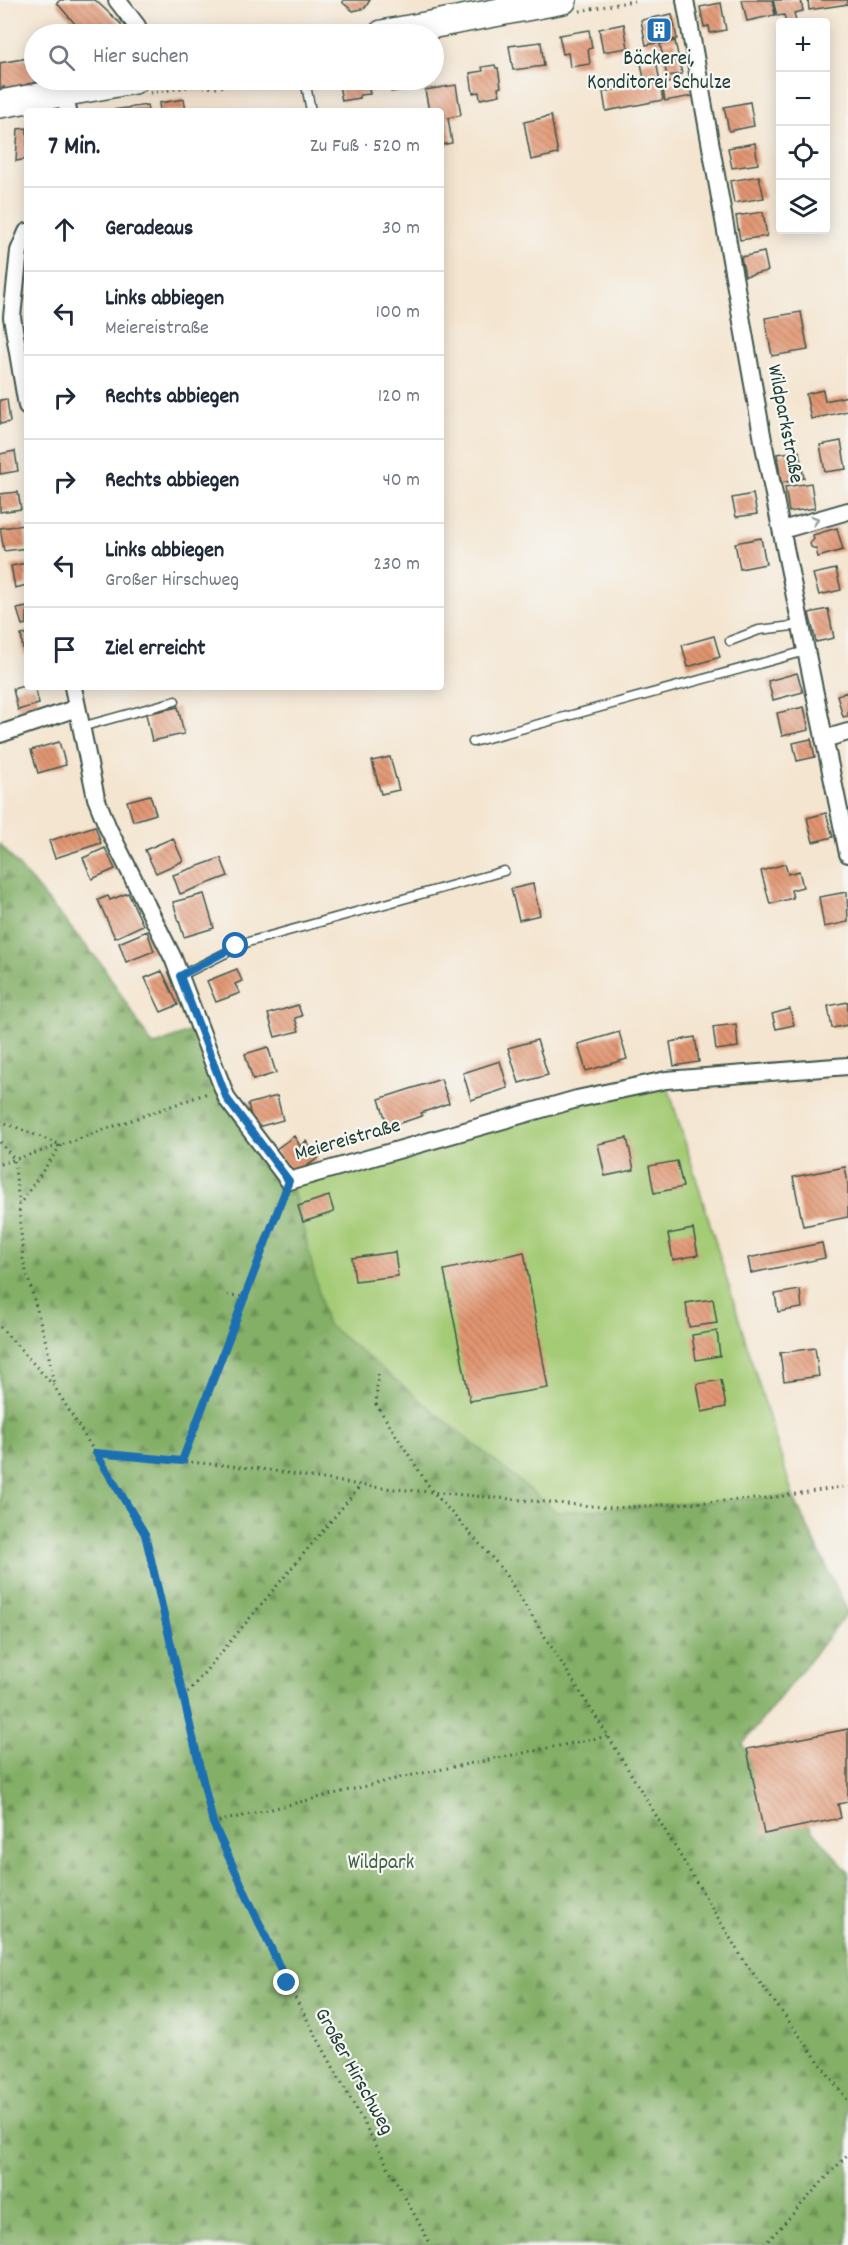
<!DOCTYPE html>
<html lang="de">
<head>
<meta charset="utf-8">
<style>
  body { margin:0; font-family:Dekko,sans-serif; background:#f6f6f7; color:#1f2937 }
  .controls { position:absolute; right:18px; top:18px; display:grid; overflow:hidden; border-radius:6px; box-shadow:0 3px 15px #0003 }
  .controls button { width:54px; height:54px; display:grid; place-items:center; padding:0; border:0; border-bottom:2px solid #e0e1e3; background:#fff; color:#1f2937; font:30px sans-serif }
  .stop { position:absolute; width:18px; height:18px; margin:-14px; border:4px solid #1f6fb2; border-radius:50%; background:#fff }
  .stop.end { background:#1f6fb2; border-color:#fff; box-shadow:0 2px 6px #0008 }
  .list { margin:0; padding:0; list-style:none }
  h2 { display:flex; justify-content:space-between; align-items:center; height:78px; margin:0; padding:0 24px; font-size:26px }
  h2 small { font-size:20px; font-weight:400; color:#747a83 }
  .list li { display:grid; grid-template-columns:39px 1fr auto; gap:18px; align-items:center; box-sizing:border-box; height:84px; padding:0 24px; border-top:2px solid #e0e1e3 }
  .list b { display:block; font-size:22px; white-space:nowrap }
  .list p { margin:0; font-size:20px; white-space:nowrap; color:#747a83 }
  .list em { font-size:20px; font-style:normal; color:#747a83 }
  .icon { flex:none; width:33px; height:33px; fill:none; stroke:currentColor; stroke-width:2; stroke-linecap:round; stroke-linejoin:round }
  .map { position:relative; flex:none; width:848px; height:2245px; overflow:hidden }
  .search { position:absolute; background:#fff; box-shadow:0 3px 15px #0003; left:24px; top:24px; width:420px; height:66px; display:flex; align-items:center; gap:15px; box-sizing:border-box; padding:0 21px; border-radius:33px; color:#747a83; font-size:22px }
  .panel { position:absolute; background:#fff; box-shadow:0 3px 15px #0003; left:24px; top:108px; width:420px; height:582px; border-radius:6px }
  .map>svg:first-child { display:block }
  .forest { fill:url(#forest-firs); stroke:#51764d; stroke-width:1.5 }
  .pitch { fill:#a4cb75; stroke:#628454; stroke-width:1.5 }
  .building { fill:url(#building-back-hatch) }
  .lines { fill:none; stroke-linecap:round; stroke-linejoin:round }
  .lane-casing { stroke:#3f564b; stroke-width:11 }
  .street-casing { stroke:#3f564b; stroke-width:20 }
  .primary-casing { stroke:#3f564b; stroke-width:30 }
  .path { stroke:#3f564b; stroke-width:3; stroke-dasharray:1.5 4.5; stroke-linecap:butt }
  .lane { stroke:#fff; stroke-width:8 }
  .street { stroke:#fff; stroke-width:16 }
  .primary { stroke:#fff; stroke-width:27 }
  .oneway { stroke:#8f9e9a }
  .route { stroke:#1f6fb2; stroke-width:8 }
  .labels { text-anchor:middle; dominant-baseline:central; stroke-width:4.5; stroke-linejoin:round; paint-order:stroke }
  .poi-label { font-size:21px; fill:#1f3d34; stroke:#f6f6f2 }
  .street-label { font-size:21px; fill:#1f3d34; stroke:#f6f6f2 }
  .park-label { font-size:21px; fill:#406044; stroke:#f6f6f2 }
</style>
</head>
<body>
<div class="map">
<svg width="848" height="2245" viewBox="0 0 848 2245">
  <defs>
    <pattern id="forest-firs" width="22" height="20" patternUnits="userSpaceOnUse" patternTransform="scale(1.5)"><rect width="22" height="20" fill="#83af66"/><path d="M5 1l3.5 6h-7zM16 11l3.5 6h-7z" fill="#6b9055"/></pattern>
    <pattern id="building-back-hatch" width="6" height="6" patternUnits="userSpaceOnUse" patternTransform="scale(1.5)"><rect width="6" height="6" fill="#e29571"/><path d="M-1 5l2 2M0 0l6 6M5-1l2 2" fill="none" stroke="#b77b5e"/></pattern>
  </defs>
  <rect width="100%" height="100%" fill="#f6f6f2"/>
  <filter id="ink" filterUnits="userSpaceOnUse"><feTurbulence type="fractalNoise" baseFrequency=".0167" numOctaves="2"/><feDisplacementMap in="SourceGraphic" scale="12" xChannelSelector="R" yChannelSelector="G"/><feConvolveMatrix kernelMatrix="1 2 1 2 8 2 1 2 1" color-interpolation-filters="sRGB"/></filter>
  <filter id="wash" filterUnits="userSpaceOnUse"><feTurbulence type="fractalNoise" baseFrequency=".008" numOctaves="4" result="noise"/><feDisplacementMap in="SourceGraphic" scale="24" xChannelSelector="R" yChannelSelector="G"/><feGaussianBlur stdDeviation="1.35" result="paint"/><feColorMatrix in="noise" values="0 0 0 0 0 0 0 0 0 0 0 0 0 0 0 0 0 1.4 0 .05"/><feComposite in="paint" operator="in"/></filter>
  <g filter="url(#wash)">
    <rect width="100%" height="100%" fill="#f4e5d0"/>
    <!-- forest -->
    <path class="forest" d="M0,844l103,122 50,80 48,-19 20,61 68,93 9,25 259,306 236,-16 55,116 -106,133 106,127v373h-848z"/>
    <!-- pitch -->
    <path class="pitch" d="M666,1080l127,416 -236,16 -231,-189 -28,-117 -9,-25z"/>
    <g id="blocks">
      <!-- building -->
      <path class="building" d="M60,0h35l26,24 2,10h-46l5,-2 -25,-29z
        M343,0h27l-5,8 -12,3 -10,-8z
        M742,0h30l3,15 -28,6z
        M773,0h28l2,11 -9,2 2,9h-10l-2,-7 -7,1z
        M808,0h40v4l-39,6z
        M721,3l5,27 -16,3 -1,-7 -5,1 -4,-20z
        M672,14l5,25 -31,6 -5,-25z
        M624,24l4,24 -25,4 -4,-23z
        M589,30l3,18 -4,1 2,15 -20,3 -2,-14 -5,1 -4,-19z
        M675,41l7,33 -15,2 -7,-32z
        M541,42l3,24 -31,4 -4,-24z
        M34,57v23l9,1 -16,3 2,8 -23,4 -2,-9 -4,1v-25z
        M656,60l7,40 -57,11 -3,-19 42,-8 -4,-21z
        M495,65l1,3h2l3,19 -3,1 2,7 -20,4 -1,-7 -6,1 -3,-20 13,-2 -1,-4z
        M690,78l3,18 -28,5 -3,-17z
        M338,80h29l3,14 -10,1v3l-18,3z
        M378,80h31l2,9 -20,3 -2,-7 -10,2z
        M456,85l5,30 -13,3 4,25 -11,2v-34h-12l-4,-21z
        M184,99l2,12h-26l-1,-8z
        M750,102l4,24 -25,5 -5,-24z
        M147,105l1,6h-35v-1z
        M551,116l7,38 -27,6 -7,-38z
        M27,128v31l-11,2 2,-32z
        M755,143l3,21 -26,4 -4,-20z
        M759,176l5,22 -30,5 -4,-22z
        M763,212l4,24 -27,4 -4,-24z
        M764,252l4,19 -23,5 -4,-19z
        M801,312l7,38 -36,6 -7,-38z
        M823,390l2,11 23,-5v15l-37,8 -5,-25z
        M7,399l3,23 -10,2v-24z
        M841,441l5,28 -21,3 -5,-27z
        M15,451l3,20 -18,3v-20z
        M799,451l5,27 -23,5 -4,-29z
        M811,483l4,25 -26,4 -4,-25z
        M18,492l3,17 -21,3v-18z
        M753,494l4,20 -21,3 -4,-19z
        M24,525l3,23 -23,3 -4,-23z
        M837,528l6,22 -25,7 -2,-8 -5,-2 -1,-4 4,-4 -1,-4z
        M761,538l5,26 -26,5 -5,-26z
        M27,563v22l-12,3 -4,-22z
        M836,569l5,21 -22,5 -6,-21z
        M27,607v17l-5,1 -5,-16z
        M828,609l6,29 -18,4 -7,-29z
        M27,634v20l-3,1 -3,-20z
        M714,636l6,21 -32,10 -6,-22z
        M797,673l6,19 -30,8 -5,-19z
        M27,685v2h8l4,17 -21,6 -5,-21z
        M848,692v24l-5,1 -6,-22z
        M178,707l6,27 -32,7 -6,-27z
        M804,707l5,23 -27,6 -5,-23z
        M811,739l4,18 -18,4 -4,-18z
        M59,742l7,23 -28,8 -7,-23z
        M390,757l9,33 -18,4 -9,-33z
        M150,795l6,19 -23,7 -6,-20z
        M826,813l7,24 -20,5 -6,-24z
        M95,826l6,17 -46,15 -6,-17z
        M173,838l10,23 -27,12 -11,-23z
        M105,848l10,21 -23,10 -9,-21z
        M221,858l7,18 -48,18 -7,-19z
        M785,864l3,10 11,-3 4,16 -12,3 2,8 -23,6 -9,-33z
        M533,884l7,31 -21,5 -8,-31z
        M847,892l1,30 -24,5 -5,-30z
        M128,893l15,32 -28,13 -17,-38 10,-4 2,4z
        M204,894l10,34 -30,9 -11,-35z
        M147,931l7,20 -28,11 -7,-19z
        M237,969l5,12 -7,3 5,9 -24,9 -9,-21z
        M162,971l16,34 -17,7 -16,-34z
        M848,1002v23l-16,3 -4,-22z
        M298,1005l4,11 -7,2 4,13 -24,6 -7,-23z
        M790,1009l4,16 -18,4 -4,-15z
        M736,1024l2,23 -22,3 -3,-23z
        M619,1032l8,27 -41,12 -8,-27z
        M695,1037l4,25 -25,4 -4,-24z
        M537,1040l11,35 -29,8 -11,-35z
        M268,1047l8,26 -23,7 -8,-26z
        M500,1061l8,27 -37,12 -8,-27z
        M441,1079l8,24 -28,10 1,3 -34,11 -9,-28z
        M277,1096l6,24 -29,8 -6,-24z
        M294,1136l6,10 6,-5 12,17 -25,18 -18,-26z
        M627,1138l7,32 -29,6 -7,-32z
        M677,1161l6,26 -29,6 -5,-27z
        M845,1167l3,17v33l-45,9 -10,-49z
        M329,1196l5,16 -31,10 -5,-16z
        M693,1229l5,26 -25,5 -5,-26z
        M822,1243l3,15 -74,15 -3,-15z
        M395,1252l3,24 -43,5 -3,-23z
        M524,1252l24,136 -78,13 -26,-131z
        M800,1290l2,18 -24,4 -3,-18z
        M713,1299l4,24 -28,4 -3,-24z
        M717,1331l3,25 -24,4 -4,-25z
        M815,1348l4,28 -35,5 -4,-28z
        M721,1380l5,27 -24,5 -5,-28z
        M848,1729v73l-10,2 3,14 -77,16 -17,-85z"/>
    </g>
  </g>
  <g filter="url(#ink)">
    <use href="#blocks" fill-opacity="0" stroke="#3f564b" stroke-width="1.5"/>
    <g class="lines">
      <!-- lane casing -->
      <g class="lane-casing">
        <path id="lane" d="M305,80l6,31
          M730,641l29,-11 42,-5
          M81,727l94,-26
          M473,742l333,-91
          M180,976l68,-34 256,-71"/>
      </g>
      <!-- street casing -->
      <g class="street-casing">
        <path id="street" d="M117,0l20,26 3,8
          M685,0l79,446 84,408
          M64,93l4,18
          M27,232l-8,19 -7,66 15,89
          M782,530l66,-19
          M73,687l23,111 12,30 65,130 54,141 62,82 288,-82 89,-19 182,-14
          M0,734l77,-26
          M824,739l24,-7"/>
      </g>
      <!-- primary casing -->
      <g class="primary-casing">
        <path id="primary" d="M382,34l181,-34
          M0,104l134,-24"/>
      </g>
      <!-- path -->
      <path class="path" d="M580,11l58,-11
        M194,80l2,11
        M150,93l45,-7 20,2 43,-8
        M0,1121l61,24 -42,60 4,55 24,86 7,38
        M0,1142l14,17 5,44
        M0,1164l61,-19 147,-52
        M245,1297l38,-102
        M0,1327l54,59 91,148 68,289 74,160 144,262
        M378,1374l-2,30 56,87 70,78 106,167 136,225 104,140
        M96,1453l166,16 110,18 242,21 155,-10 79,-12
        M182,1461l63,-164 -17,-2
        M184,1697l177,-212
        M213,1823l195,-47 200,-40
        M764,2245l84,-91"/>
      <!-- lane -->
      <use href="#lane" class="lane"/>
      <!-- street -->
      <use href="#street" class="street"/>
      <!-- primary -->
      <use href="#primary" class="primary"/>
    </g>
    <!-- one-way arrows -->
    <defs><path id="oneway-chevron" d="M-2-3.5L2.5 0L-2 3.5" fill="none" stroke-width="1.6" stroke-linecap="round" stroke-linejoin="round" transform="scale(1.5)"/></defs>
    <use class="oneway" href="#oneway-chevron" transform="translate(815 520) rotate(-16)"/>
  </g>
  <g class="lines" filter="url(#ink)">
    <!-- route -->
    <path class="route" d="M236,946l-56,30 47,123 62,82 -107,280 -86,-8 49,81 68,289 74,160"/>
  </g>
  <!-- icons -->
  <defs>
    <g id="building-square" transform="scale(1.35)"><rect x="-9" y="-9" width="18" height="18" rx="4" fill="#1f6fb2" stroke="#f6f6f2"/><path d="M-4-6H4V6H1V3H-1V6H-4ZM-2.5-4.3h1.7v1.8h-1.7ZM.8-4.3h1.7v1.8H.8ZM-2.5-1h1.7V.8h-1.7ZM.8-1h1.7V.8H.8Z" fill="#fff"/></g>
  </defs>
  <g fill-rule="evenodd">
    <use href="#building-square" x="659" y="30"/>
  </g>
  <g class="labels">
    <!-- poi labels -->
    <g class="poi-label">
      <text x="659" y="60">Bäckerei,<tspan x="659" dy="24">Konditorei Schulze</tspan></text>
    </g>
    <!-- street labels -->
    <g class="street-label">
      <text transform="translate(784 424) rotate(79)">Wildparkstraße</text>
      <text transform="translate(348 1141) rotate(-16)">Meiereistraße</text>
      <text transform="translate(353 2072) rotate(61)">Großer Hirschweg</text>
    </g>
    <!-- park labels -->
    <g class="park-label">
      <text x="381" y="1864">Wildpark</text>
    </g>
  </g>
</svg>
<div class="controls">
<button>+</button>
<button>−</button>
<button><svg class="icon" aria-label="locate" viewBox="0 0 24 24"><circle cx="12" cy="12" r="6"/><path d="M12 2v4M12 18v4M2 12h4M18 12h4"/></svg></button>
<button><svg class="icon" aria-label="layers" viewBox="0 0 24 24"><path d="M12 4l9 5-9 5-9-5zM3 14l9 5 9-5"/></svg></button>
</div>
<div class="stop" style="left:236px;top:946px"></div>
<div class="stop end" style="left:287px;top:1983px"></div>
<div class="search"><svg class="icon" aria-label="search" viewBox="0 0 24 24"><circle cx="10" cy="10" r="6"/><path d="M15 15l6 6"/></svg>Hier suchen</div>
<section class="panel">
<h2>7 Min.<small>Zu Fuß · 520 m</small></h2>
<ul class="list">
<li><svg class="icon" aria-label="ahead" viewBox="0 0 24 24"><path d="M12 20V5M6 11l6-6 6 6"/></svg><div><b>Geradeaus</b></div><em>30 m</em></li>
<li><svg class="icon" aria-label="left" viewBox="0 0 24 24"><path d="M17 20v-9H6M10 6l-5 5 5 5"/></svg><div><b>Links abbiegen</b><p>Meiereistraße</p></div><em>100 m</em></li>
<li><svg class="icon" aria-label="right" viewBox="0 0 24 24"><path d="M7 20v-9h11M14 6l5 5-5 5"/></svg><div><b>Rechts abbiegen</b></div><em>120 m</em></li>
<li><svg class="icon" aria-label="right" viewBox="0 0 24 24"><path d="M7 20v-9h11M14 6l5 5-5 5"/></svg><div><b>Rechts abbiegen</b></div><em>40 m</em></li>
<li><svg class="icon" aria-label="left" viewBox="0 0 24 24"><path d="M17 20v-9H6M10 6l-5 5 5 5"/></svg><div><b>Links abbiegen</b><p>Großer Hirschweg</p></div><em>230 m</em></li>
<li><svg class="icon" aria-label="arrive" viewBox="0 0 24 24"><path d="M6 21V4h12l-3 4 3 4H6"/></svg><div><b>Ziel erreicht</b></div></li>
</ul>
</section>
</div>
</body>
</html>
